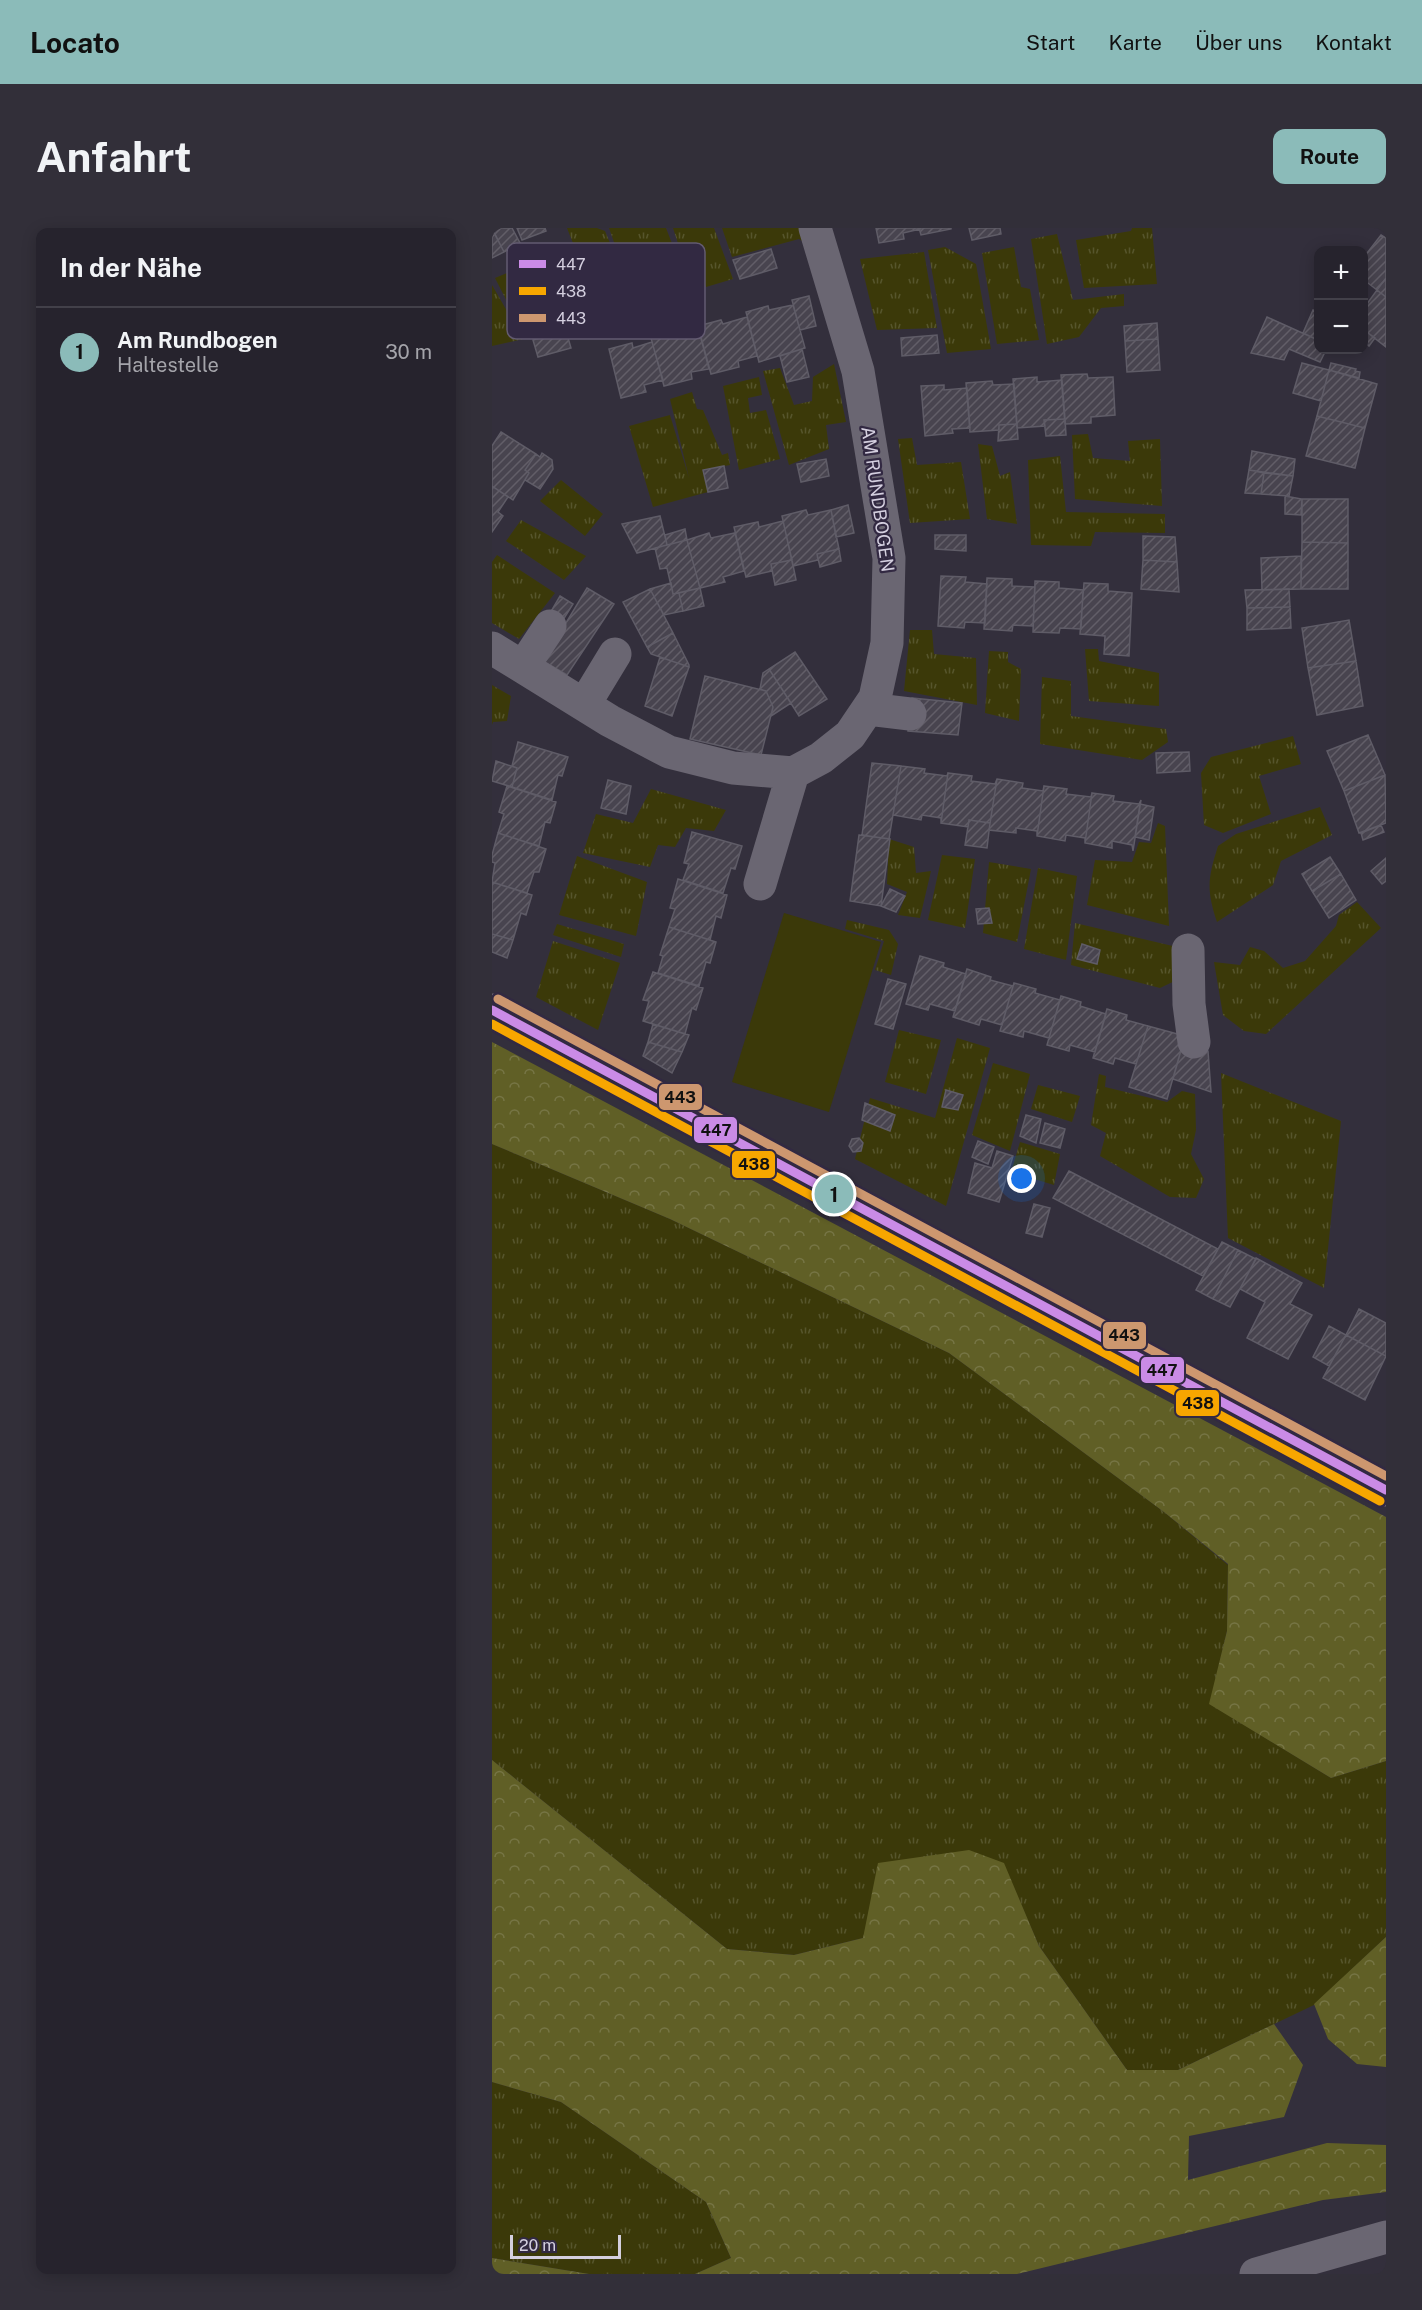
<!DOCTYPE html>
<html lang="de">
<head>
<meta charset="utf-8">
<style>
  body { margin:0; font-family:"Public Sans",sans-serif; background:#322f39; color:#f1f3f6 }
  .controls { position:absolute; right:18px; top:18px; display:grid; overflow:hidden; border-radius:12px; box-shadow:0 3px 15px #0003 }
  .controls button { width:54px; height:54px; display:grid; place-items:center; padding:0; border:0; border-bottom:2px solid #424049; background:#26232d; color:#f1f3f6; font:30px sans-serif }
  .scale { position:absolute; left:18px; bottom:15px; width:111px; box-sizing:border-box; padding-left:6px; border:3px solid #d4cfdf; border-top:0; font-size:16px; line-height:21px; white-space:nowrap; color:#d4cfdf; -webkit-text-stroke:4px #322942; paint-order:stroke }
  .you { position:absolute; left:530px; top:951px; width:21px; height:21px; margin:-15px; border:4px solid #fff; border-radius:50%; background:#1a73e8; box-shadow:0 0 0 9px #1a73e833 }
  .badge { display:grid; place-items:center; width:39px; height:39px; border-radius:50%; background:#8bbbb9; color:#111; font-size:20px; font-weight:700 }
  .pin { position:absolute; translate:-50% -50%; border:3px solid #fff; box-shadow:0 2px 6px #0006 }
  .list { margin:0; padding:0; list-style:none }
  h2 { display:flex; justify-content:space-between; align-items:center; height:78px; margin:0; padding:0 24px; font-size:26px }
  h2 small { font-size:20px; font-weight:400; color:#a4a4aa }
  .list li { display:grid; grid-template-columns:39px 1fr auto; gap:18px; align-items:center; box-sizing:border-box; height:90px; padding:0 24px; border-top:2px solid #424049 }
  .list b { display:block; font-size:22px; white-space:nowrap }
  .list p { margin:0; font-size:20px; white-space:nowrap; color:#a4a4aa }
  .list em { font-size:20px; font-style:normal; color:#a4a4aa }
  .map { position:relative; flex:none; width:894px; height:2046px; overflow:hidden; border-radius:12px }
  header { display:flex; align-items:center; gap:36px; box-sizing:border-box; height:84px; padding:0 30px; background:#8bbbb9; color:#111 }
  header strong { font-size:28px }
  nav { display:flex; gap:33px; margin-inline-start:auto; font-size:21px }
  .intro { display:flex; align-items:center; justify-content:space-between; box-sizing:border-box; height:144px; padding:0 36px }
  h1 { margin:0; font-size:42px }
  .button { padding:15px 27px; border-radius:12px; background:#8bbbb9; color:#111; font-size:21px; font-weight:700 }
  main { display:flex; gap:36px; padding:0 36px }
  aside { flex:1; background:#26232d; border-radius:12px; box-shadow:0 3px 15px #0003 }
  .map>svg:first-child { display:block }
  .grass { fill:url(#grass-tufts) }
  .forest { fill:url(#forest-crowns) }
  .park { fill:#3b3909 }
  .building { fill:url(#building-hatch); stroke:#5f5c67; stroke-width:1.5 }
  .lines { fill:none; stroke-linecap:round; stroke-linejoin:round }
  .minor { stroke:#6a6672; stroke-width:33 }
  .bus-1-casing { stroke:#322942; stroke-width:14 }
  .bus-2-casing { stroke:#322942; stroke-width:14 }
  .bus-3-casing { stroke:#322942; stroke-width:14 }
  .bus-1 { stroke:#ca8be6; stroke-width:9 }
  .bus-2 { stroke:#f7a600; stroke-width:9 }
  .bus-3 { stroke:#cd976f; stroke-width:9 }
  .labels { text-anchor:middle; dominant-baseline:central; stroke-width:4.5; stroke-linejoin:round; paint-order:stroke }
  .street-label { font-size:18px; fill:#d4cfdf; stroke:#322942 }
  .key { fill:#322942; stroke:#635b71; stroke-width:1.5 }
  .key-label { font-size:16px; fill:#d4cfdf }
  .line-badge { stroke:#322942; stroke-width:2 }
  .pale-badge-label { font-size:16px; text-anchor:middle; font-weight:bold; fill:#111 }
</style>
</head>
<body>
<header>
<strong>Locato</strong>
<nav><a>Start</a><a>Karte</a><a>Über uns</a><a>Kontakt</a></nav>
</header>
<div class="intro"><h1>Anfahrt</h1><a class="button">Route</a></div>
<main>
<aside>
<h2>In der Nähe<small></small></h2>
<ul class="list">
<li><span class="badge">1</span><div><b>Am Rundbogen</b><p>Haltestelle</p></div><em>30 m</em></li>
</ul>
</aside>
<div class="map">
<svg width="894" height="2046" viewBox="0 0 894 2046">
  <defs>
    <pattern id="grass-tufts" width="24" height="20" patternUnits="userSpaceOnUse" patternTransform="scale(1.5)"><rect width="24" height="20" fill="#3b3909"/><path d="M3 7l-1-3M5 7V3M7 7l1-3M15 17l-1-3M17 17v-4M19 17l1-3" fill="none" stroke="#56552c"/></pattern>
    <pattern id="forest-crowns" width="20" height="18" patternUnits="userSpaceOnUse" patternTransform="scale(1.5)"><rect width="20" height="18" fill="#605f26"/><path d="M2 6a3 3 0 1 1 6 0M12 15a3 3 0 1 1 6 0" fill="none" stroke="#767545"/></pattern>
    <pattern id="building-hatch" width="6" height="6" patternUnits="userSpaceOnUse" patternTransform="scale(1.5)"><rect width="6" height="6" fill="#48444f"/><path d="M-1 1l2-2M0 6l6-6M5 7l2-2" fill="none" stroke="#625e68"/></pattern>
  </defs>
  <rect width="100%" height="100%" fill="#332f3c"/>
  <!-- grass -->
  <path class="grass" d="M75,0h30l8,3 21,50 -10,5 9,25 -23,6z
    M117,0h57l25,64 -54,16z
    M181,0h41l19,51 -27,8 -8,-20 -11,4z
    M230,0h77l6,15 -6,-4 -67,18z
    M640,0h20l5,56 -73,4 -8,-48 55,-9z
    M565,6l16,66 51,-6v12l-23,2 -22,29 -32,7 -16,-105z
    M453,19l31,17 15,85 -44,4 -19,-103z
    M522,19l7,40 9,2 9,51 -42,4 -15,-91z
    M432,24l13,76 -60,2 -17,-71z
    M82,36l14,43 -7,15 -55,17 -31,-61 24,-10 15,16z
    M0,57l31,54 -31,7z
    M342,136l12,58 -20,3 3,24 -40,16 -26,-94 17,-3 14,37 18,-4 1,-24z
    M267,149l3,18 -14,3 2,15 16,-3 14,49 -41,11 -16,-84z
    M200,164l5,17 6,1 19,45 6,-2 2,12 -27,5 5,22 -55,15 -24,-81 41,-11 19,63 -19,-79z
    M596,206l5,24 37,3 -2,-20 32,-2 2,67 -87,-7 -3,-64z
    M420,210l5,27 44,-3 9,57 -60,4 -12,-84z
    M486,216l14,2 8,30 10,-4 7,52 -30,-5z
    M568,228l6,56 99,2v19l-70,-1 -4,14 -60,-1 -3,-85z
    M69,252l42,34 -18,22 -45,-35z
    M29,292l65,36 -22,24 -58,-39z
    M5,327l58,38 -36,46 -27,-16v-61z
    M418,402h22l2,24 42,4 1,47 -73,-14z
    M593,421h13l1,12 60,12v33l-70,-5z
    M497,423l19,1v10l13,7 -2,52 -34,-8z
    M550,449l29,4v35l95,13 2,13 -26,18 -102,-16z
    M0,457l19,11 -4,25 -14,1 -1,3z
    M801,508l8,28 -42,12 12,38 -48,19 -19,-8 -3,-52 10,-16z
    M159,561l75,21 -12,21 -28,-3 -11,19 -17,-2 -8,22 -67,-14 13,-39 37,9z
    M828,579l12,28 -51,26 -8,24 -56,37c-11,-33 -9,-44 1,-76l18,-12z
    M666,595l7,3 4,100 -82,-21 8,-45 37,2 7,-20 12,1z
    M397,611l25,8 2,26 15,-2 -11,47 -22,-3 9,-23 -20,-8z
    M450,627l33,4 -10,69 -37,-8z
    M85,628l70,26 -11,54 -77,-21z
    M497,634l42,7 -14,73 -34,-9z
    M546,640l39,8 -11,84 -42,-11z
    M865,674l24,26 -115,106 -22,-3 -21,-16 -9,-53 26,3 10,-18 14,4 19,17 22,-7 31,-35 3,-11z
    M355,692l42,10 9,14 -7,31 -16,-5 9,-29 -39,-12z
    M583,695l102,24 4,31 -21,10 -89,-23z
    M65,696l67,20 -3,13 -68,-22z
    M61,713l67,22 -22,67 -62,-33z
    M407,802l42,10 -15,54 -41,-12z
    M465,810l33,10 -44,158 -91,-47 15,-61 65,20z
    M501,835l37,11 -20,77 -38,-16z
    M729,845l120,48 -17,167 -96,-50z
    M607,846l7,2 -1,11 62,15 15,-11 13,3 1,36 -5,24 13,25 -8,19 -26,-1 -70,-41 6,-23 -15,-8z
    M546,857l42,11 -8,26 -41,-13z
    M528,914l40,12 -6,31 -43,-13z
    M0,916l178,75 279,134 215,159 64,53 -1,66 -17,73 121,74 55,-17v176l-72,68 -136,65h-51l-88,-124 -36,-83 -140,75 -69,17 -67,-6 -235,-189z
    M0,1854l69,20 145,100 25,56 -36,16h-106l-97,-16z"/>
  <!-- forest -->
  <path class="forest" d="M0,814l894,475v244l-55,17 -122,-74 18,-73 1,-67 -64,-52 -215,-159 -279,-134 -178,-75z
    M0,1532l235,189 67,6 69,-17 15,-75 91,-13 35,13 35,83 88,124h51l96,-46 29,41 -19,52 -95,19 -1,44 139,-37 59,2v47l-63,8 -306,74h-322l36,-16 -25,-56 -145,-100 -69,-20z
    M894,1709v130l-29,-3 -29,-25 -14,-35z
    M0,2030l97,16h-97z"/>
  <!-- park -->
  <path class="park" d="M292,685l97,29 -52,170 -97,-30z"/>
  <!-- building -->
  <path class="building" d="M0,0h20l8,15 -16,9z
    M25,0h28l1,3 -24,9z
    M384,0h43l1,1 -17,4 1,6 -25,4z
    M427,0h32v1l-30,6z
    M477,0h31l1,6 -29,6z
    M0,1l12,23 -12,6z
    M889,7l5,3v40l-9,12 -13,-10v-23z
    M279,21l6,19 -37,11 -7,-19z
    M894,50v19l-9,-7z
    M885,62l9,7v50l-22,-17v-22z
    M317,68l7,30 -16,4 -8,-30z
    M301,77l12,43 -46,14 -13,-50 22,-6 1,4z
    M821,82l5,3v27l-15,-7z
    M255,89l10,39 -19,5 1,6 -28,7 -13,-48 23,-6 2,4z
    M775,89l51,23v10h8l-6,12 -31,-13 -5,11 -33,-7z
    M665,95l1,16 -33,2 -1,-15z
    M872,102l11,8 -6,8 -5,-5z
    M74,103l5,17 -33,9 -5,-17z
    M185,103l1,4 21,-4 10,38 -18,3 1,7 -28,7 -13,-48z
    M445,107l2,18 -37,3 -1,-18z
    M666,111l2,31 -33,2 -2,-31z
    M160,114l11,38 -19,5 2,7 -25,6 -12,-49 23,-6 1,5z
    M310,121l7,28 -22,5 -7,-26z
    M810,135l27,7 -8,31 -28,-8z
    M839,135l25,6 -1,2 5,1 -1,6 -30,-8z
    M837,142l48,14 -12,44 -48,-12z
    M595,146l1,4 25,-1 2,38 -24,2v6l-26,1 -4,-49z
    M545,149v5l25,-2 3,39 -21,1 1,6 -28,2 -4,-49z
    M500,153l1,4 21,-1 3,40 -18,1v5l-29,2 -4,-49z
    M452,157v5l23,-2 3,40 -18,1 1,4 -28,3 -4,-50z
    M825,188l48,12 -10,40 -49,-12z
    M573,191l1,16 -20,1 -2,-16z
    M525,196l1,15 -20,2 1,-16z
    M9,204l35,22 -11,16 4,3 -16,27 -21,-14v-40z
    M760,223l43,8 -2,17 -44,-6z
    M50,225l10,7 1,9 -13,20 -15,-9 4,-7 -4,-3 11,-16 4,3z
    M334,231l3,17 -28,6 -4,-18z
    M232,238l4,22 -20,4 -5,-22z
    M757,242l15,3 -3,21 -16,-1z
    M772,245l29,3 -4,20 -28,-2z
    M0,258l16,11 -10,15 5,4 -11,16z
    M793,268l17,3 -1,16 -16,-1z
    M810,271h46v44l-46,-1z
    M356,277l6,28 -18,4 -5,-27z
    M314,282l2,5 23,-5 8,39 -22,5 1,6 -25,6 -11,-50z
    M168,288l7,29 -30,8 -15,-29z
    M291,293l9,39 -21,4 1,7 -26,6 -12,-50 24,-5 1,5z
    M193,301l2,11 -20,5 -2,-10z
    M217,305l2,5 24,-5 9,38 -21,6 2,5 -25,6 -13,-48z
    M443,307h31v16l-31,-2z
    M651,308l32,1 2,25 -34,-2z
    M195,312l13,48 -27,6 -6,-26 -7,1 -5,-21z
    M810,314l46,1v46h-47z
    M347,321l2,12 -21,6 -3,-13z
    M809,328v33l-39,1 -1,-32z
    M300,332l4,20 -21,5 -4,-21z
    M651,332l34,2 2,30 -38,-3z
    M449,348l25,1 -1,5 22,2 -2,39 -20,-1 -1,6 -26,-2z
    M495,350l25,1v7l23,1 -2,39 -20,-1 -1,6 -28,-2z
    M543,353l24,1v6l24,2 -2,39 -21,-1 -1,5 -26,-1z
    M179,355l2,11 6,-1 4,18 -19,4 -14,-26z
    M592,355l24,1v7l24,2 -3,63 -25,-2 1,-18 -25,-2z
    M95,360l27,16 -47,71 -24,-14z
    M208,360l4,18 -21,5 -4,-18z
    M158,361l23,44 -26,14 -24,-45z
    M797,361l1,18 -43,1 -2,-18z
    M68,368l13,8 -15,24 -12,-8z
    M798,379l1,21 -44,2v-22z
    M857,392l7,41 -48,7 -6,-40z
    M181,405l16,32v2l-38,-13 -4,-7z
    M303,424l32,47 -28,17 -30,-47z
    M168,429l29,10 -17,49 -27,-10z
    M864,433l7,45 -46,9 -9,-47z
    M277,441l22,34 -20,13 2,-9 -7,-16 -6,-2 3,-16z
    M213,448l61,15 7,16 -12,48 -71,-16z
    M420,470l50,5 -4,32 -50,-4z
    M876,507l17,40 -41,16 -17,-40z
    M26,514l50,15 -6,19 -4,-1 -6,25 -40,-13 5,-19 -5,-2z
    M697,524l1,19 -33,2 -1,-20z
    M4,533l21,7 -5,19 -20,-6z
    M380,535l29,3 -12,73 -27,-4z
    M409,538l24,3 -1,4 23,3 1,-3 -7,50v-5l-19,-3 -1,5 -28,-5z
    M456,545l24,3 -1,5 24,3 2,-5 -7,44 -21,-3 -1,7 -27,-4z
    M893,547l1,48 -27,10 -15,-42z
    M505,551l26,4 -1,5 21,3 1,-5 -7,50v-5l-21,-3v5l-27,-3z
    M116,552l23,6 -5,28 -25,-6z
    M15,558l49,16 -6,21 -5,-1 -6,24 -41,-13 6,-19 -5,-2z
    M552,558l23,3 -1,5 25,3 1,-4 -7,50v-5l-19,-3 -1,6 -28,-5z
    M600,565l22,3 -1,5 26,3 2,-4 -8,51 -1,-6 -20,-4v7l-27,-5z
    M648,576l14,3 -5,33 -14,-3z
    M477,592l21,3 -3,25 -22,-3z
    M889,597l3,7 -21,8 -2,-7z
    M200,604l50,14 -7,23 -4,-1 -8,25 -40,-13 6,-16 -5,-1z
    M6,605l48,16 -7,23h-5l-7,21 -35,-11 3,-19 -3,-1v-7z
    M367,607l31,4 -9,67 -31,-5z
    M838,629l11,17 -29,17 -10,-17z
    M894,630v23l-4,3 -11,-13z
    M849,646l15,26 -27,18 -17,-27z
    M186,651l49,16 -6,23 -5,-2 -6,24 -41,-13 6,-18 -5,-1z
    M0,654l40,13 -6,20 -5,-2 -8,27 -21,-6z
    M398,661l15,7 -9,16 -15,-6z
    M497,680l3,15 -14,1 -2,-15z
    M177,699l47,15 -6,21 -4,-1 -7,24 -41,-13 5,-17 -3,-1z
    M0,706l21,6 -6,18 -15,-6z
    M590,716l18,6 -3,14 -20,-5z
    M428,728l24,7 -1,4 23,7 -11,37 -25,-7 -2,6 -22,-6z
    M475,741l24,8 -1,3 23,6 -11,39 -21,-6 -2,6 -26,-8z
    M161,744l50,16 -7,22 -4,-2 -7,26 -42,-13 6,-20 -6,-1z
    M396,751l18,5 -13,45 -18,-5z
    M522,755l22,6 -1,4 25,7 -11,38 -25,-7 -1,6 -23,-6z
    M569,768l20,6 -1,4 26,8 -11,38 -25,-7 -1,6 -22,-6z
    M615,781l20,6 -1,5 22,6 -12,38 -21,-6 -2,6 -20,-6z
    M161,796l36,11 -7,17 -34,-10z
    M656,798l37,10 -18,63 -38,-12z
    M156,814l34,10 -10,21 -29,-17z
    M691,815l25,8 3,41 -38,-13z
    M454,862l17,5 -5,15 -16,-3z
    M373,875l30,12 -5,16 -28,-11z
    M534,887l15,4 -5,24 -16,-7z
    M553,895l20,6 -5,19 -20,-5z
    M367,910l4,5 -2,8 -8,1 -4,-6 3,-7z
    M486,913l16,6 -6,17 -16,-7z
    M505,923l16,5 -14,46 -31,-9 7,-30 17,5z
    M577,943l149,78 -15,27 -150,-78z
    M542,976l16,4 -8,29 -16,-4z
    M730,1014l16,8 -25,49 -17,-9z
    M746,1022l18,9 -26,48 -17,-8z
    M764,1030l46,25 -12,21 22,11 -24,44 -41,-21 18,-36 -25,-13z
    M867,1081l27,14v33l-40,-21z
    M837,1098l17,9 -17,31 -16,-9z
    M854,1107l40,21 -21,44 -42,-22z"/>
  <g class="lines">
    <!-- minor -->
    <path class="minor" d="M0,420l118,73 59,31 64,16 60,5 28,-15 29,-23 25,-37 12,-55 2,-85 -31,-187 -43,-143
      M31,439l27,-41
      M92,477l31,-51
      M376,481l42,5
      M268,656l33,-111
      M696,722l1,54 5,38
      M0,782l894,480
      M764,2046l130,-37"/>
    <!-- bus-1 casing -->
    <g class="bus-1-casing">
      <path id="bus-1" d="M0,782l894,480"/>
    </g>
    <!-- bus-2 casing -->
    <g class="bus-2-casing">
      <path id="bus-2" d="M0,796l888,477"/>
    </g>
    <!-- bus-3 casing -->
    <g class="bus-3-casing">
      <path id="bus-3" d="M6,771l888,477"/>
    </g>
    <!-- bus-1 -->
    <use href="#bus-1" class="bus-1"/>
    <!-- bus-2 -->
    <use href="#bus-2" class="bus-2"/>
    <!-- bus-3 -->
    <use href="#bus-3" class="bus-3"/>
  </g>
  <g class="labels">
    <!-- street labels -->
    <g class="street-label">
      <text transform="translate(386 271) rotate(82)">AM RUNDBOGEN</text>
    </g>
  </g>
  <!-- legend -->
  <rect x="15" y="15" width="198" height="96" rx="9" class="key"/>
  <rect x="27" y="32" width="27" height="8" fill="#ca8be6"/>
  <rect x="27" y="59" width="27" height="8" fill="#f7a600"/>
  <rect x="27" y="86" width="27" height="8" fill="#cd976f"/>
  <g class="key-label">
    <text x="64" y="42">447</text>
    <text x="64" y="69">438</text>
    <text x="64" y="96">443</text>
  </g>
  <g class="line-badge">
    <rect x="166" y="855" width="45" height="28" rx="6" fill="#cd976f"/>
    <rect x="201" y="888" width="45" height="28" rx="6" fill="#ca8be6"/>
    <rect x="239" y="922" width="45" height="29" rx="6" fill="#f7a600"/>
    <rect x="610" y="1093" width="45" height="29" rx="6" fill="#cd976f"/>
    <rect x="648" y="1128" width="45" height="28" rx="6" fill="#ca8be6"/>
    <rect x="683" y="1161" width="45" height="28" rx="6" fill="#f7a600"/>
  </g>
  <g class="pale-badge-label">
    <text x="188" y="875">443</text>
    <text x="224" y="908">447</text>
    <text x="262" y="942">438</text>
    <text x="632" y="1113">443</text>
    <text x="670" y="1148">447</text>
    <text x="706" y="1181">438</text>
  </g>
</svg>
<div class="controls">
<button>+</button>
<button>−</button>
</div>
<div class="scale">20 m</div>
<div class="you"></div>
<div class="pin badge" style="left:342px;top:966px">1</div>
</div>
</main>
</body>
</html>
